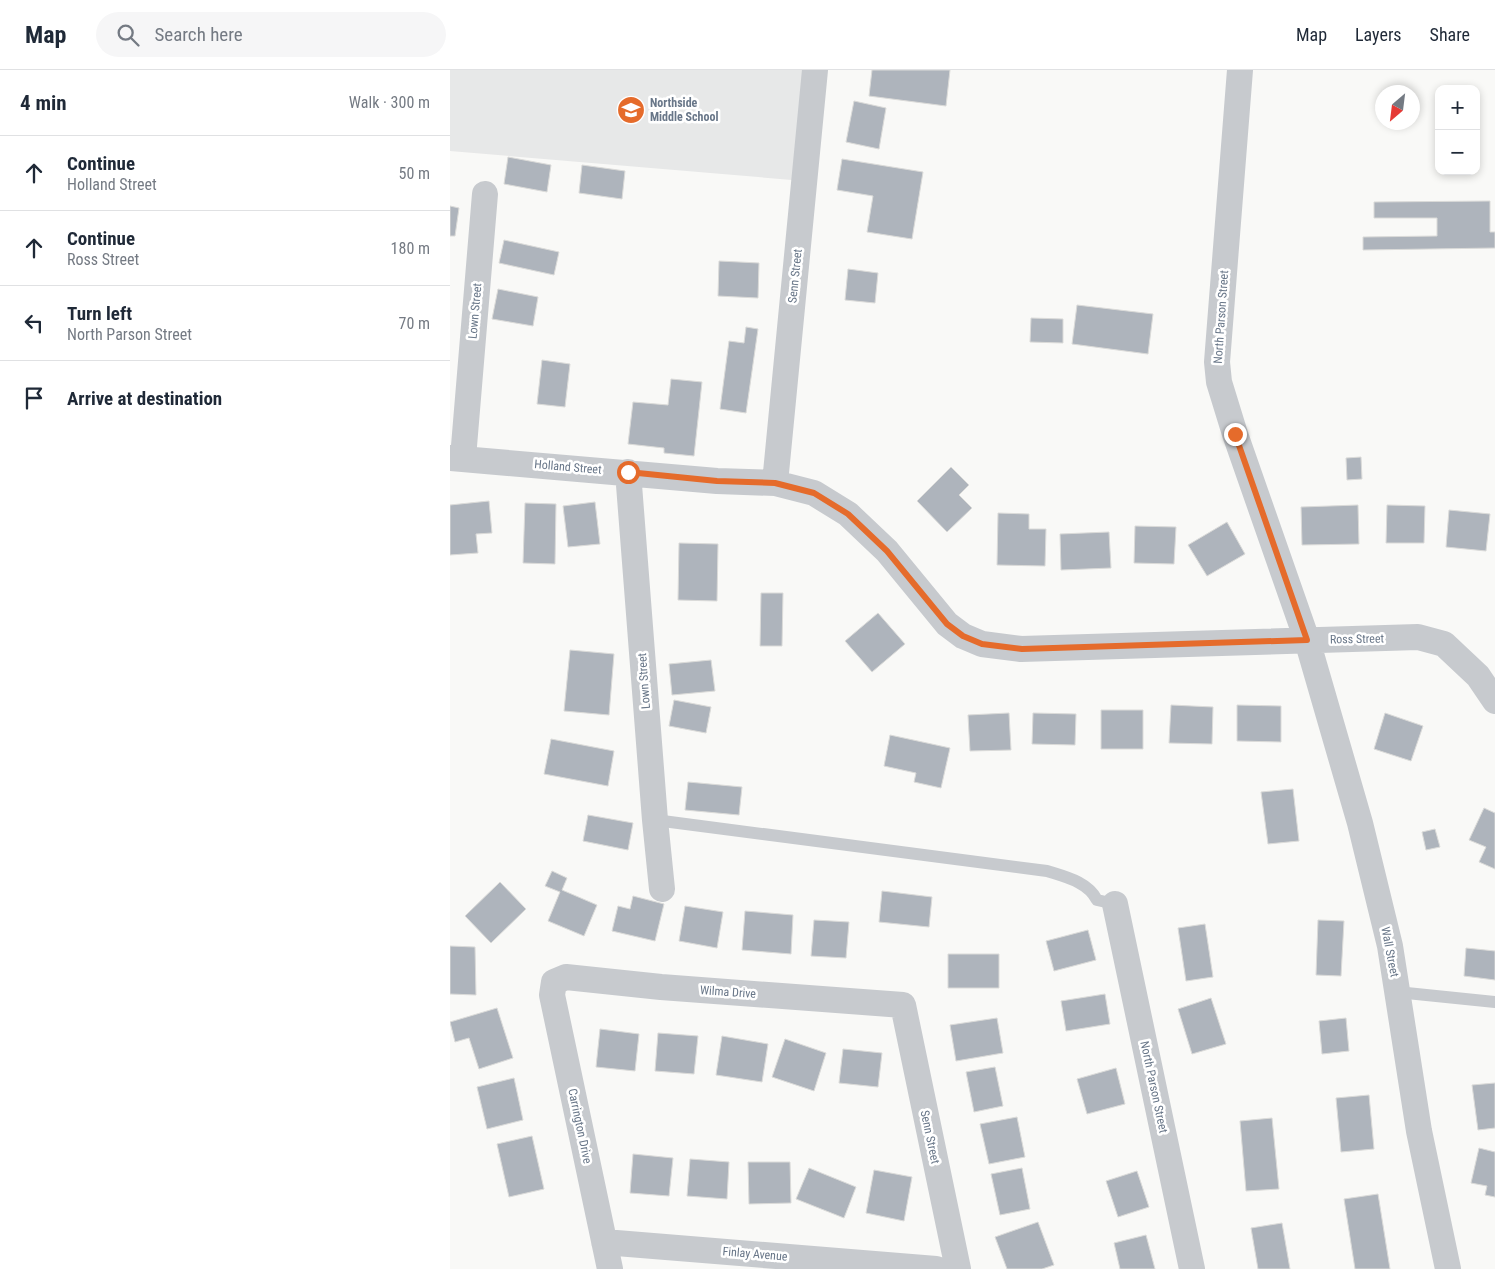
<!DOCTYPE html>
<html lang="en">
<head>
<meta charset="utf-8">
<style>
  body { margin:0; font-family:"Roboto Condensed",sans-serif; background:#f6f6f7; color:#1f2937 }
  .controls { position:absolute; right:15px; top:15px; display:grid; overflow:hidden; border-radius:10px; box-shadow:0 2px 8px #0003 }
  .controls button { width:45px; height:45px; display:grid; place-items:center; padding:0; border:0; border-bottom:1px solid #e0e1e3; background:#fff; color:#1f2937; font:25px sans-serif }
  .compass { position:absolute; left:925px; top:15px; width:45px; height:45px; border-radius:50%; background:#fff; box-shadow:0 2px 8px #0003; rotate:208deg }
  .stop { position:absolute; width:15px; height:15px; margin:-11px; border:4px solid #e56b2b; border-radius:50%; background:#fff }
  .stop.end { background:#e56b2b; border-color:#fff; box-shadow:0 1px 5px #0008 }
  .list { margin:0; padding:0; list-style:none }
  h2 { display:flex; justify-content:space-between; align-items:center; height:65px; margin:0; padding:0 20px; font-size:21px }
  h2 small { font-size:16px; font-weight:400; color:#747a83 }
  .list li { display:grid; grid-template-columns:32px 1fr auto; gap:15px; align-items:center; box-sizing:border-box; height:75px; padding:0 20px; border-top:1px solid #e0e1e3 }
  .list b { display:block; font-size:19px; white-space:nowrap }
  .list p { margin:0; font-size:16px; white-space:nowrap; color:#747a83 }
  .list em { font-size:16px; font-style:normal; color:#747a83 }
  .icon { flex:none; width:28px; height:28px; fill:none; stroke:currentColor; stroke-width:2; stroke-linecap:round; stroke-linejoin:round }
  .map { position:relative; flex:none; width:1045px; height:1199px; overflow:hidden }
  header { display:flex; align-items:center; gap:30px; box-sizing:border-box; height:70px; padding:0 25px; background:#fff; border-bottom:1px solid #e0e1e3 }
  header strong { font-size:24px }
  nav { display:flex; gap:28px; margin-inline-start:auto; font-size:18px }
  .search { width:350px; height:45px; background:#f6f6f7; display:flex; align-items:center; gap:12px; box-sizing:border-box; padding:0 18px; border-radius:28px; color:#747a83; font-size:19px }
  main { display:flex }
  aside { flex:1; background:#fff }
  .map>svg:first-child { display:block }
  .built { fill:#e7e8e8 }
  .building { fill:#aeb4bc; stroke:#dbdbd9 }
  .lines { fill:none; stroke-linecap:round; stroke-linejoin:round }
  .service { stroke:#c7cace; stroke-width:12 }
  .minor { stroke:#c7cace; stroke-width:26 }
  .route { stroke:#e56b2b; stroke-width:6 }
  .labels { text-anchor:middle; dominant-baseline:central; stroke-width:5; stroke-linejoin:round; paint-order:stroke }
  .poi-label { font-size:12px; font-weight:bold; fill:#687688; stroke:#fff; text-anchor:start }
  .street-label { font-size:12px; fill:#687688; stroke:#fff }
</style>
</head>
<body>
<header>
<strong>Map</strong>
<div class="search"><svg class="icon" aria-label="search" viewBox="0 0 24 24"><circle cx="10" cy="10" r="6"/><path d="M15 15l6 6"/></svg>Search here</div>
<nav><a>Map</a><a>Layers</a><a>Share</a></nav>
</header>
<main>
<aside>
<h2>4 min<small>Walk · 300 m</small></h2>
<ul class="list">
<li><svg class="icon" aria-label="ahead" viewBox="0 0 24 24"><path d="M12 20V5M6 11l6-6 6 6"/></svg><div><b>Continue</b><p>Holland Street</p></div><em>50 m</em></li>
<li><svg class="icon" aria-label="ahead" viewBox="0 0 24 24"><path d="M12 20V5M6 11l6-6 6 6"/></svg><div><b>Continue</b><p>Ross Street</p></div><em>180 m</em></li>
<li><svg class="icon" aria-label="left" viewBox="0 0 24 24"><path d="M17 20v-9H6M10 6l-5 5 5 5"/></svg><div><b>Turn left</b><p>North Parson Street</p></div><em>70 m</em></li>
<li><svg class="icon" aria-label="arrive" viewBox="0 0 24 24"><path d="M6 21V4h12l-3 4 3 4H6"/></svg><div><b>Arrive at destination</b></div></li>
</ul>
</aside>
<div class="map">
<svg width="1045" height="1199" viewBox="0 0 1045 1199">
  <rect width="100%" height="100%" fill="#f9f9f7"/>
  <!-- built -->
  <path class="built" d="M0,0h365l-11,111 -354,-30z"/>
  <!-- building -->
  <path class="building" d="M422,0h78l-4,36 -77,-10z
    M404,31l32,7 -7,41 -33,-7z
    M58,87l43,8 -4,27 -43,-8z
    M392,89l81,13 -11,67 -45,-7 6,-36 -36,-6z
    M132,95l43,6 -3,28 -43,-6z
    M1040,131v31h5v16l-132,2v-13l74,-1v-18h-63v-16z
    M0,136l9,2 -4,28h-5z
    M54,170l55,12 -5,23 -55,-12z
    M269,191l40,2 -1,35 -40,-2z
    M398,199l30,4 -3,30 -30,-3z
    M48,219l40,8 -5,29 -41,-7z
    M627,235l76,9 -5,40 -76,-10z
    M581,248l32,1v24l-33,-1z
    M296,257l12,2 -12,84 -26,-4 9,-68 15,2z
    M92,290l28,4 -5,43 -28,-3z
    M221,309l31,3 -8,74 -30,-3v-5l-36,-4 5,-42 35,3z
    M911,387l1,22 -15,1 -1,-22z
    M501,397l18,18 -10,10 13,13 -25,24 -30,-31z
    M39,431l3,32 -16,1 2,19 -28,2v-50z
    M145,432l5,42 -32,3 -5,-41z
    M75,433l31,1 -1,60 -32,-1z
    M908,435l1,39 -57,1 -1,-38z
    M937,435l38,1 -1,37h-38z
    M999,440l41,4 -4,37 -40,-4z
    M548,443l31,1v15h17l-1,37 -48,-1z
    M777,452l18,32 -38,22 -19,-31z
    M685,456l41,1 -2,37 -40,-1z
    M659,462l2,36 -50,2 -1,-36z
    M229,473l39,1 -1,57 -39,-1z
    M311,523h22l-1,53h-22z
    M428,543l27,31 -33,28 -27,-31z
    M120,580l44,4 -5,61 -45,-4z
    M261,590l4,31 -43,4 -3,-31z
    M224,630l37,7 -5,26 -37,-7z
    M721,635l42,2 -1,37 -43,-1z
    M787,635l44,1v36l-44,-1z
    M651,640h42v39h-42z
    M559,643l2,37 -41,1 -2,-36z
    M583,643l43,1 -1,31 -43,-1z
    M935,643l38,13 -12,35 -37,-12z
    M440,665l60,13 -9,40 -27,-6 2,-9 -32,-7z
    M101,669l63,12 -6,35 -64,-12z
    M238,712l54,5 -3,28 -54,-5z
    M843,719l6,52 -31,3 -7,-52z
    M1034,738l11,5v56l-16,-7 7,-15 -17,-7z
    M138,745l45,8 -5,27 -45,-9z
    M985,759l5,18 -14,3 -4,-18z
    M102,801l15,7 -5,12 35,15 -13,31 -36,-15 12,-29 -15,-6z
    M50,812l26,27 -35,34 -26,-27z
    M432,821l50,6 -3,30 -50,-5z
    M183,826l31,8 -9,37 -43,-10 6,-25 12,3z
    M235,836l38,6 -6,36 -38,-7z
    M295,841l48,4 -2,39 -49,-4z
    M364,850l35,2 -3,36 -35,-2z
    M868,850l26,1 -3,55 -25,-1z
    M755,854l8,53 -27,4 -8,-53z
    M638,860l8,30 -42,11 -8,-30z
    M0,876l25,1 1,48 -26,-1z
    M1016,878l29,3v29l-31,-4z
    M498,884h51v34h-51z
    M655,924l5,30 -44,7 -5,-30z
    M761,928l15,46 -34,10 -14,-45z
    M47,938l16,50 -34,11 -10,-31 -14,4 -5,-20z
    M547,948l6,35 -47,8 -6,-36z
    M896,948l3,33 -27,3 -3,-33z
    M150,959l39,5 -4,37 -39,-4z
    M208,963l40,3 -4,38 -39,-3z
    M272,966l46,8 -6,38 -46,-7z
    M335,969l41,14 -12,38 -42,-14z
    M393,979l39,4 -4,34 -39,-4z
    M545,997l8,39 -29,6 -8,-40z
    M666,998l9,36 -38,10 -10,-35z
    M64,1008l9,42 -36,9 -10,-42z
    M1045,1013v45l-17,2 -6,-45z
    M919,1025l5,54 -33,3 -5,-54z
    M567,1047l8,40 -36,7 -9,-40z
    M822,1048l7,71 -33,2 -6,-70z
    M82,1066l12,53 -35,8 -12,-53z
    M1029,1078l16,4v45l-10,-2 2,-9 -16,-3z
    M183,1084l40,4 -4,38 -39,-3z
    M240,1089l39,3 -2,37 -40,-3z
    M298,1092h42l1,41 -42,1z
    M359,1098l47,19 -12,31 -48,-19z
    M572,1098l8,41 -30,6 -9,-41z
    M424,1100l38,7 -8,44 -38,-8z
    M687,1101l12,36 -31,10 -12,-36z
    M928,1124l12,75h-35l-11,-70z
    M588,1152l16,43 -12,4h-35l-12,-32z
    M832,1153l8,46h-32l-7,-41z
    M696,1165l9,34h-35l-6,-26z"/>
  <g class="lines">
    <!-- service -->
    <path class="service" d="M205,750l392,51c19,6 41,11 50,29l18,4
      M947,922l98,10"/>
    <!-- minor -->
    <path class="minor" d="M790,0l-23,292 2,20 16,52 72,206 53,183 30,123 29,185 29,138
      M0,388l267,23 58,2 39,10 34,21 39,37 60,73 16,12 19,8 39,5 397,-12 26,7 34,32 17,25
      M13,388l22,-264
      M178,402l27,348 7,69
      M325,413l40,-413
      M665,834l77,365
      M154,1172l332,27
      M160,1199l-58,-274 2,-13 12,-5 95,10 242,18 55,264"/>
  </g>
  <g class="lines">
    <!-- route -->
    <path class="route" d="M178,402l89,9 58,2 39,10 34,21 39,37 60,73 16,12 19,8 40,5 285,-9 -72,-206"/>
  </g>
  <!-- icons -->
  <defs>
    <g id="school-disc" transform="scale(1.4375)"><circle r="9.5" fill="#e56b2b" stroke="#fff"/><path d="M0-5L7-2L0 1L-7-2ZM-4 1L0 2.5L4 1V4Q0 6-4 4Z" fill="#fff"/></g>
  </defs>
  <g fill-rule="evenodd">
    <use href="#school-disc" x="181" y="40"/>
  </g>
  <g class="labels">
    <!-- poi labels -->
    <g class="poi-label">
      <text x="200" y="33">Northside<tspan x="200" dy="14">Middle School</tspan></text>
    </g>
    <!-- street labels -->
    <g class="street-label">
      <text transform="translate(345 206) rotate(-84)">Senn Street</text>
      <text transform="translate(25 241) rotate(-85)">Lown Street</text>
      <text transform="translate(771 247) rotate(-86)">North Parson Street</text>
      <text transform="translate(118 397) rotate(5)">Holland Street</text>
      <text transform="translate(907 569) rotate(-1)">Ross Street</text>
      <text transform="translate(194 611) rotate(-94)">Lown Street</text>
      <text transform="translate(940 882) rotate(79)">Wall Street</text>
      <text transform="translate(278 922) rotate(4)">Wilma Drive</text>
      <text transform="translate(704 1017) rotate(78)">North Parson Street</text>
      <text transform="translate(130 1056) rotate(78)">Carrington Drive</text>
      <text transform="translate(480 1067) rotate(78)">Senn Street</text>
      <text transform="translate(305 1184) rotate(5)">Finlay Avenue</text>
    </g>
  </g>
</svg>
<div class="controls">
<button>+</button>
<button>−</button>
</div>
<svg class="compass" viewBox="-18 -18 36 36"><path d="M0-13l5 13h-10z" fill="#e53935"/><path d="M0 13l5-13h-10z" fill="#747a83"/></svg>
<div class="stop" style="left:178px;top:402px"></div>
<div class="stop end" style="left:785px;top:364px"></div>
</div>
</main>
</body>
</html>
